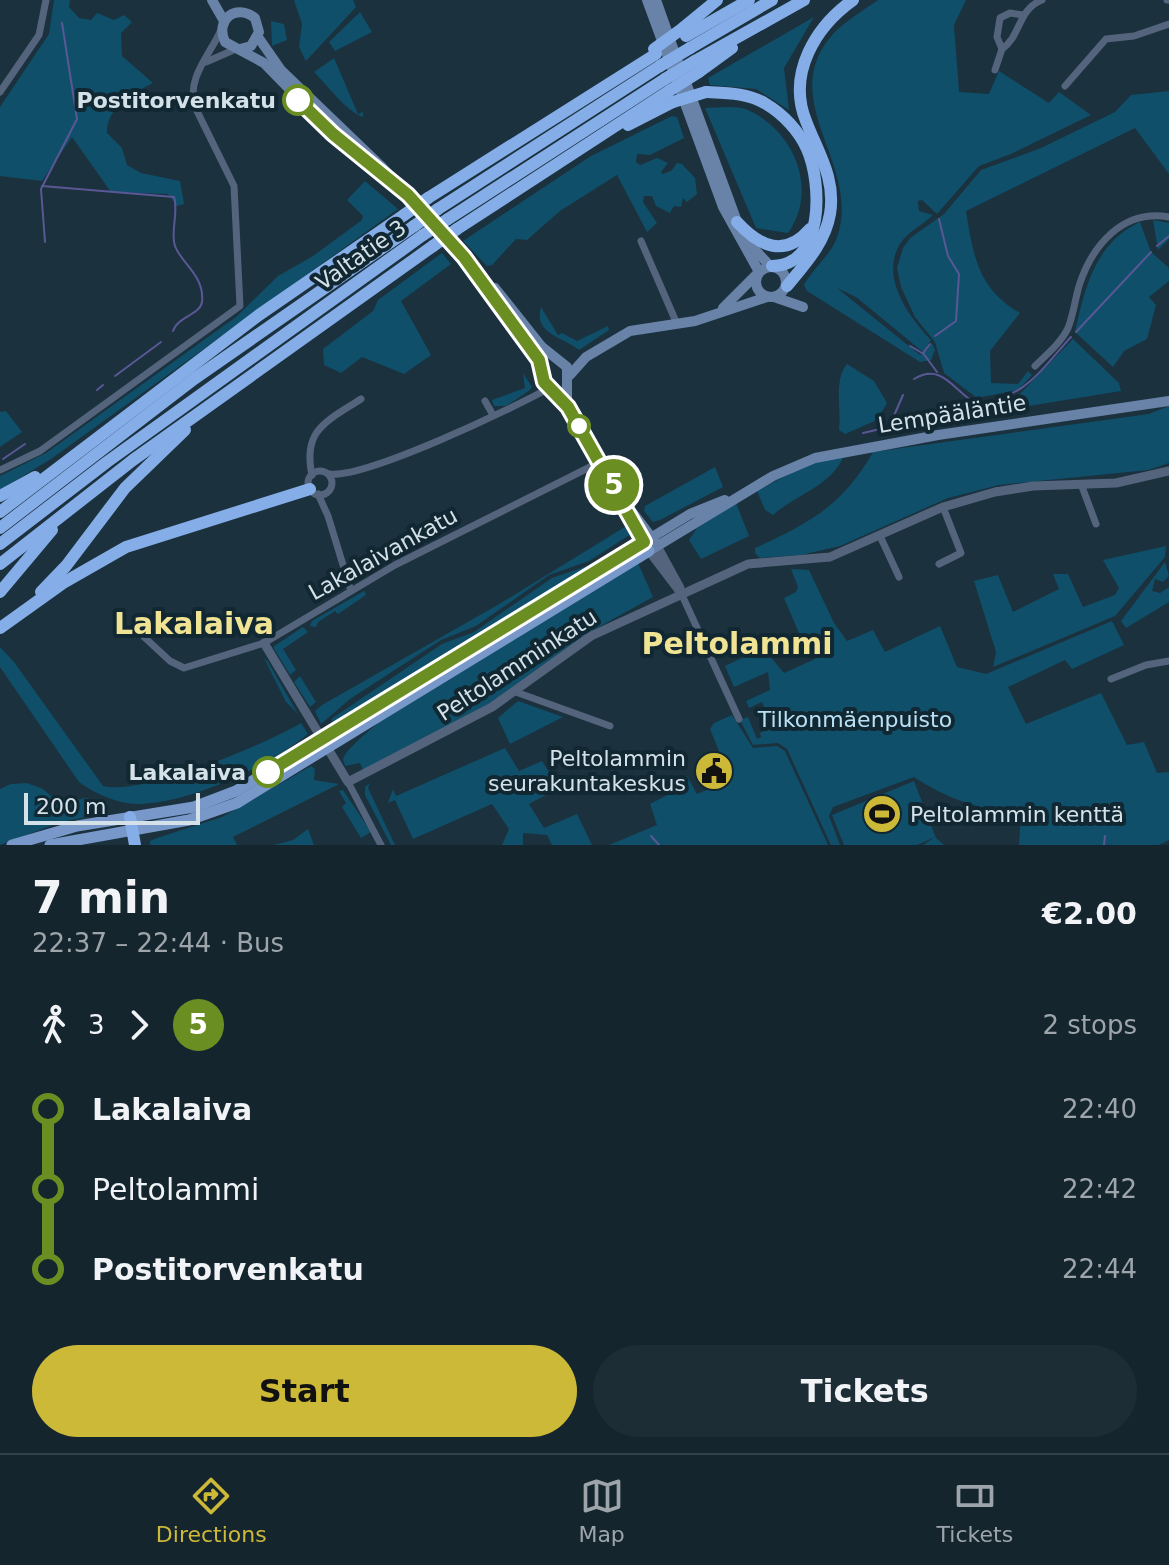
<!DOCTYPE html>
<html lang="en">
<head>
<meta charset="utf-8">
<style>
  body { margin:0; font-family:"DejaVu Sans",sans-serif; background:#1d2d36; color:#f1f3f6; height:100vh; display:flex; flex-direction:column; font-size:30px; white-space:nowrap }
  * { box-sizing:border-box; margin:0 }
  p { font-size:26px; color:#9da5aa }
  .icon { flex:none; width:44px; height:44px; fill:none; stroke:currentColor; stroke-width:2; stroke-linecap:round; stroke-linejoin:round }
  .map { position:relative; height:845px; overflow:hidden }
  .side { display:flex; flex-direction:column; background:#14252e; flex:1 }
  .side>* { flex:none }
  .badge { padding:0 16px; border-radius:26px; font-size:28px; line-height:52px }
  .scale { position:absolute; left:24px; bottom:20px; width:176px; box-sizing:border-box; padding-left:8px; border:4px solid #d4e1e8; border-top:0; font-size:22px; line-height:28px; white-space:nowrap; color:#d4e1e8; -webkit-text-stroke:6px #112732; paint-order:stroke }
  .map>.badge { position:absolute; translate:-50% -50%; box-shadow:0 0 0 4px #fff }
  .legs { display:flex; align-items:center; gap:12px; height:88px; padding:0 32px; font-size:26px }
  .legs p { margin-inline-start:auto }
  .overview { display:flex; align-items:center; justify-content:space-between; height:136px; padding:0 32px }
  h1 { font-size:44px; font-weight:600; line-height:60px }
  .action { display:flex; gap:16px; margin-top:auto; padding:16px 32px }
  .action a { flex:1; height:92px; border-radius:48px; background:#cdb938; color:#111; font-size:32px; font-weight:600; line-height:92px; text-align:center }
  .action a+a { background:#1d2d36; color:#f1f3f6 }
  ul { padding:0 32px; list-style:none }
  li { display:flex; align-items:center; gap:28px; height:80px; font-size:30px }
  li i { display:grid; place-items:center; width:12px; height:100%; margin:0 10px; background:currentColor }
  li i::after { content:''; width:20px; height:20px; margin:-10px; border:6px solid; border-radius:50%; background:#14252e }
  li p { margin-inline-start:auto }
  li:first-child i { background:linear-gradient(#0000 50%,currentColor 0) }
  li:last-child i { background:linear-gradient(currentColor 50%,#0000 0) }
  .menu { display:flex; justify-content:space-around; align-items:center; height:112px; border-top:2px solid #33424a; background:#14252e; font-size:22px; color:#9da5aa }
  .menu a { display:grid; justify-items:center; gap:4px }
  .menu .selected { color:#cdb938 }
  .map>svg:first-child { display:block }
</style>
</head>
<body>
<div class="map">
<svg width="1169" height="845" viewBox="0 0 1169 845">
  <rect width="100%" height="100%" fill="#1b313d"/>
  <g fill="#0f4f6a">
    <path d="M 54,0 L 70,0 L 69,7 L 79,18 L 91,20 L 97,13 L 114,20 L 124,15 L 132,22 L 121,33 L 122,56 L 153,83 C 133,93 106,108 107,133 L 122,148 L 127,165 L 141,173 L 180,181 L 184,204 L 177,206 L 168,194 L 111,192 L 72,137 L 42,181 L 0,176 L 0,107 L 49,34 Z"/>
    <polygon points="294,0 353,0 356,7 306,61 299,47 302,24"/>
    <path d="M 878,0 L 966,0 L 954,25 L 959,92 L 989,94 L 999,71 L 1049,103 L 1059,92 L 1091,115 L 1011,154 L 979,166 L 937,214 L 922,200 L 918,201 L 919,211 L 933,215 C 923,225 908,231 900,244 C 880,277 908,316 931,340 L 923,352 L 856,297 L 837,288 L 920,355 L 932,343 L 935,350 L 931,360 L 920,362 L 807,291 L 804,285 C 812,270 829,256 836,240 C 865,167 773,101 833,34 C 845,21 864,10 878,0 Z"/>
    <polygon points="360,12 372,32 335,51 329,42"/>
    <polygon points="814,17 784,68 789,110 756,89 710,85 708,78"/>
    <polygon points="271,21 284,24 287,40 272,46"/>
    <path d="M 334,58 L 358,114 L 363,112 L 363,117 C 345,110 328,86 314,72 Z"/>
    <path d="M 1169,91 L 1169,174 L 1135,128 L 966,211 C 973,255 978,289 1020,313 L 990,351 L 991,383 L 1018,384 L 1028,371 L 1032,375 L 1018,390 L 977,398 L 944,373 L 935,342 L 915,317 L 901,287 L 897,268 L 903,248 L 910,238 L 944,214 L 981,170 L 1041,148 L 1115,112 L 1131,95 Z"/>
    <path d="M 705,108 C 718,108 736,105 748,110 C 794,131 819,189 788,233 L 756,228 Z"/>
    <polygon points="672,116 677,117 684,138 650,155 637,154 636,162 640,165 657,158 668,163 661,172 663,174 671,171 677,163 682,164 695,178 697,194 687,202 683,198 681,207 674,206 670,213 656,206 652,196 644,196 643,202 657,223 647,232 617,175 560,211 527,240 516,239 492,265 487,266 463,241 591,156"/>
    <polygon points="365,181 398,209 51,459 0,490 0,476 46,453 236,317 278,276 313,256 362,220 363,216 347,200"/>
    <polygon points="1153,220 1169,223 1169,239 1158,250"/>
    <path d="M 1140,222 L 1151,252 L 1169,268 L 1169,281 L 1149,297 L 1156,305 L 1147,339 L 1124,351 L 1113,367 L 1075,332 C 1085,287 1095,243 1140,222 Z"/>
    <polygon points="442,253 451,264 401,301 431,355 404,374 362,357 341,373 324,365 323,349 373,311 378,300"/>
    <path d="M 541,307 L 558,335 L 562,333 L 577,341 L 608,326 L 609,330 L 579,350 C 563,337 533,334 541,307 Z"/>
    <polygon points="1073,339 1119,383 1121,391 1010,409 1015,399"/>
    <path d="M 847,364 L 874,381 L 887,403 L 877,420 L 845,434 L 839,430 C 842,411 833,381 847,364 Z"/>
    <polygon points="523,373 532,387 530,390 506,406 494,406 492,400 525,388"/>
    <path d="M 1169,406 L 1169,463 L 1148,470 L 999,485 L 948,498 L 840,546 L 801,555 L 760,558 L 755,553 L 755,548 C 810,523 843,505 873,452 L 1149,414 Z"/>
    <polygon points="6,411 22,432 0,447 0,412"/>
    <path d="M 844,456 C 830,487 798,493 773,515 L 765,510 L 757,491 L 806,465 Z"/>
    <polygon points="715,467 723,487 660,520 653,522 644,511 645,506"/>
    <polygon points="736,503 749,536 701,559 689,540 697,528"/>
    <polygon points="628,525 631,534 589,561 549,575 476,626 441,640 350,699 321,724 315,711 322,705 501,603"/>
    <polygon points="1166,546 1165,557 1115,616 993,667 996,652 974,581 998,575 1013,612 1059,589 1053,574 1068,574 1083,607 1115,595 1119,588 1103,560"/>
    <polygon points="1165,562 1169,576 1163,582 1155,579 1152,591 1160,593 1169,587 1169,602 1126,628 1121,621"/>
    <path d="M 638,563 L 653,597 L 586,634 L 489,704 L 363,770 L 360,763 L 345,766 L 343,759 C 347,748 371,729 382,720 Z"/>
    <path d="M 587,566 L 590,569 C 507,625 419,673 335,728 L 331,719 L 442,644 L 474,632 L 552,578 Z"/>
    <path d="M 791,569 L 809,570 L 834,623 L 847,641 L 873,630 L 885,652 L 940,626 L 957,667 L 986,674 L 1112,621 L 1124,645 L 1072,669 L 1065,660 L 1008,687 L 1026,724 L 1101,693 L 1127,745 L 1144,742 L 1157,773 L 1169,772 L 1169,840 L 1159,845 L 1019,845 L 1021,813 C 983,811 946,799 914,777 L 833,807 L 829,816 L 840,845 L 831,845 L 787,749 L 778,743 L 753,745 L 740,720 L 748,717 L 757,739 L 761,737 L 760,733 L 773,727 L 762,702 L 749,708 L 746,701 L 770,690 L 768,672 L 734,687 L 725,666 L 763,648 L 784,673 L 815,659 L 813,647 L 801,638 L 784,598 L 796,592 L 798,587 Z"/>
    <polygon points="364,591 366,595 338,614 335,611 318,622 316,627 310,626 312,621"/>
    <polygon points="303,627 308,632 283,649 296,670 290,675 273,647"/>
    <path d="M 0,647 L 14,662 L 103,786 C 142,796 264,745 301,723 L 308,734 C 268,767 188,804 136,804 C 115,803 94,793 79,782 L 0,667 Z"/>
    <polygon points="264,658 268,662 298,714 286,702"/>
    <polygon points="300,676 316,702 310,707 294,682"/>
    <polygon points="518,701 563,717 510,744 498,718"/>
    <polygon points="732,715 753,748 777,746 785,751 828,845 609,845 657,825 650,804 673,792 669,783 687,776 697,794 731,780 710,729 714,723"/>
    <polygon points="505,748 519,771 542,761 559,788 529,804 544,828 577,814 592,845 552,845 547,835 523,833 523,845 502,845 509,829 492,804 413,839 395,800 388,803 393,789 396,796"/>
    <polygon points="311,766 315,769 314,780 339,784 233,837 237,845 150,845 150,841 157,838 222,817"/>
    <polygon points="914,781 936,838 944,845 923,845 935,837 917,845 844,845 832,815"/>
    <polygon points="27,783 43,789 59,803 86,798 108,803 102,814 61,822 0,845 0,789 11,784"/>
    <polygon points="370,783 368,788 395,845 391,845 365,795 365,787"/>
    <polygon points="343,790 371,832 361,838 342,807 346,803 339,791"/>
    <polygon points="308,829 314,845 274,845 293,840"/>
  </g>
  <g fill="none" stroke-linecap="round" stroke-linejoin="round">
    <g stroke="#5a5795" stroke-width="2">
      <path d="M 42,186 L 174,197 C 179,212 170,232 175,246 C 181,263 205,276 202,302 C 200,315 177,317 173,331"/>
      <polyline points="45,242 41,189 77,119 62,23"/>
      <polyline points="1157,246 1169,236"/>
      <polyline points="1076,332 1151,252"/>
      <polyline points="935,336 956,321 959,274 948,256 939,219"/>
      <polyline points="930,344 923,353 937,372"/>
      <polyline points="910,346 922,353"/>
      <polyline points="115,376 161,342"/>
      <path d="M 914,379 C 942,362 953,390 975,403 C 1025,399 1039,372 1071,337"/>
      <polyline points="97,390 103,385"/>
      <polyline points="863,433 889,427 903,395"/>
      <polyline points="3,459 25,444"/>
      <polyline points="651,836 659,845"/>
      <polyline points="1104,845 1105,836"/>
    </g>
    <g stroke="#54647c" stroke-width="7">
      <polyline points="1167,0 1169,0"/>
      <path d="M 1023,15 L 1010,13 L 1000,18 L 997,37 L 1002,49 C 1021,36 1018,9 1042,0"/>
      <polyline points="206,62 236,49"/>
      <polyline points="995,70 1002,49"/>
      <polyline points="1065,86 1106,39 1134,36 1169,24"/>
      <polyline points="0,92 39,35 46,0"/>
      <polyline points="641,241 677,324"/>
      <path d="M 1035,366 C 1046,355 1061,343 1068,328 C 1073,316 1075,300 1079,286 C 1092,245 1123,209 1169,217"/>
      <polyline points="485,401 493,415"/>
      <path d="M 0,470 L 40,451 L 240,306 L 234,186 L 195,107 C 186,78 210,55 221,30"/>
      <circle cx="320" cy="483" r="12"/>
      <path d="M 329,474 C 365,479 514,408 551,387"/>
      <path d="M 312,475 C 302,430 327,421 361,399"/>
      <polyline points="1081,484 1096,524"/>
      <polyline points="318,494 328,516 351,591"/>
      <polyline points="880,536 899,577"/>
      <polyline points="939,564 961,553 943,507"/>
      <polyline points="681,593 739,719"/>
      <polyline points="143,636 170,661 184,668 264,643 395,565 600,462"/>
      <polyline points="1111,679 1146,665 1169,661"/>
      <polyline points="513,691 610,726"/>
      <polyline points="348,782 381,845"/>
    </g>
    <g stroke="#54647c" stroke-width="9">
      <polyline points="657,546 680,588"/>
      <polyline points="649,551 681,593"/>
      <polyline points="264,643 348,782 492,707 591,636 748,564 830,557 943,507 995,492 1033,486 1116,483 1169,471"/>
    </g>
    <g stroke="#6882a8" stroke-width="10">
      <polyline points="212,0 224,21"/>
      <polyline points="647,0 723,207 758,270"/>
      <polyline points="656,0 678,62"/>
      <polyline points="258,37 281,70 381,166 467,259"/>
      <path d="M 240,49 L 251,46 L 259,32 L 255,18 C 235,3 215,20 225,42 L 264,63 L 333,134 L 384,177"/>
      <polyline points="684,77 739,227"/>
      <polyline points="747,241 770,266"/>
      <polyline points="464,257 535,353 544,382 568,407 649,551 773,476 815,458 938,435 1169,401"/>
      <circle cx="771" cy="282" r="15"/>
      <polyline points="495,288 542,347 567,367 567,405"/>
      <polyline points="774,297 803,307"/>
      <polyline points="723,308 757,274"/>
      <polyline points="570,375 586,357 630,331 695,321 767,297"/>
      <polyline points="633,513 655,542"/>
      <polyline points="644,542 690,514 725,500"/>
    </g>
    <g stroke="#7798c9" stroke-width="11">
      <polyline points="12,845 77,826 194,807 236,791 644,542"/>
      <polyline points="50,845 189,820 237,803 649,551"/>
    </g>
    <g stroke="#85ade8" stroke-width="12">
      <polyline points="683,28 717,0"/>
      <polyline points="686,36 749,0"/>
      <polyline points="690,48 772,0"/>
      <polyline points="695,61 804,0"/>
      <polyline points="699,72 732,48"/>
      <path d="M 706,92 C 727,93 748,93 766,104 C 783,114 799,131 807,149 C 822,183 825,265 772,266"/>
      <polyline points="628,125 673,102"/>
      <polyline points="428,198 656,54"/>
      <polyline points="438,209 660,66"/>
      <polyline points="448,219 665,79"/>
      <path d="M 737,222 C 760,247 785,258 810,229"/>
      <polyline points="457,229 669,91"/>
      <path d="M 787,286 C 805,264 825,243 830,214 C 836,178 818,153 806,121 C 787,74 815,27 853,0"/>
      <polyline points="0,496 35,477"/>
      <polyline points="0,512 259,315 404,215"/>
      <polyline points="0,528 194,379 414,226"/>
      <polyline points="0,544 107,462 423,235"/>
      <polyline points="0,564 133,460 433,246"/>
      <polyline points="0,592 52,530"/>
      <polyline points="41,592 66,566 125,488 185,430"/>
      <polyline points="0,628 63,583 126,547 310,489"/>
      <polyline points="130,817 135,845"/>
    </g>
    <g stroke="#85ade8" stroke-width="12">
      <polyline points="654,49 683,28"/>
      <polyline points="660,66 690,48"/>
      <polyline points="665,79 695,61"/>
      <polyline points="669,91 699,72"/>
      <polyline points="673,102 706,92"/>
      <polyline points="404,215 428,198"/>
      <polyline points="414,226 438,209"/>
      <polyline points="423,235 448,219"/>
      <polyline points="433,246 457,229"/>
    </g>
  </g>
  <g fill="none" stroke-linecap="round" stroke-linejoin="round">
    <g stroke="#fff" stroke-width="18">
      <polyline id="line-1" points="268,772 644,542 568,407 544,382 539,360 464,257 408,195 333,134 298,100"/>
    </g>
    <use href="#line-1" stroke="#6b8e23" stroke-width="12"/>
  </g>
  <defs>
    <g id="civic-disc" transform="scale(2)"><circle r="9.5" fill="#cdb938" stroke="#112732"/><path d="M-.6-6.5H3V-4.5H.6V-3L4-1V1h2V6H-6V1h2V-1L-.6-3ZM-1.2 2.5V6h2.4V2.5Z" fill="#111"/></g>
    <g id="stadium-disc" transform="scale(2)"><circle r="9.5" fill="#cdb938" stroke="#112732"/><path d="M0-5a6.5 5 0 1 0 0 10a6.5 5 0 1 0 0-10ZM-3.5-1.8h7v3.6h-7Z" fill="#111"/></g>
  </defs>
  <g fill-rule="evenodd">
    <use href="#civic-disc" x="714" y="771"/>
    <use href="#stadium-disc" x="882" y="814"/>
  </g>
  <g fill="#fff" stroke="#6b8e23" stroke-width="4">
    <circle cx="298" cy="100" r="14"/>
    <circle cx="579" cy="426" r="10"/>
    <circle cx="268" cy="772" r="14"/>
  </g>
  <g text-anchor="middle" dominant-baseline="central" stroke-width="8" stroke-linejoin="round" paint-order="stroke">
    <g font-size="22" font-weight="bold" fill="#d4e1e8" stroke="#112732" text-anchor="end">
      <text x="276" y="100">Postitorvenkatu</text>
      <text x="246" y="772">Lakalaiva</text>
    </g>
    <g font-size="22" fill="#d4e1e8" stroke="#112732">
      <text transform="translate(361 255) rotate(-35)">Valtatie 3</text>
      <text transform="translate(952 414) rotate(-9)">Lempääläntie</text>
      <text transform="translate(383 554) rotate(-29)">Lakalaivankatu</text>
      <text transform="translate(517 665) rotate(-33)">Peltolamminkatu</text>
    </g>
    <g font-size="22" fill="#b9e0f5" stroke="#112732">
      <text x="855" y="719">Tilkonmäenpuisto</text>
    </g>
    <g font-size="22" fill="#d4e1e8" stroke="#112732" text-anchor="end">
      <text x="686" y="758">Peltolammin<tspan x="686" dy="25">seurakuntakeskus</tspan></text>
      <text x="910" y="814" text-anchor="start">Peltolammin kenttä</text>
    </g>
    <g font-size="30" font-weight="bold" fill="#f1e394" stroke="#112732">
      <text x="194" y="623">Lakalaiva</text>
      <text x="737" y="643">Peltolammi</text>
    </g>
  </g>
</svg>
<div class="scale">200 m</div>
<b class="badge" style="left:614px;top:485px;background:#6b8e23;color:#fff">5</b>
</div>
<section class="side">
<div class="overview"><div><h1>7 min</h1><p>22:37 – 22:44 · Bus</p></div><b>€2.00</b></div>
<div class="legs"><svg class="icon" aria-label="walk" viewBox="0 0 24 24"><circle cx="13" cy="4" r="2"/><path d="M13 8l-2 6 4 7M11 14l-3 7M7 12l3-4h3l4 4"/></svg>3<svg class="icon" aria-label="forward" viewBox="0 0 24 24"><path d="M9 5l7 7-7 7"/></svg><b class="badge" style="background:#6b8e23;color:#fff">5</b><p>2 stops</p></div>
<ul>
<li><i style="color:#6b8e23"></i><b>Lakalaiva</b><p>22:40</p></li>
<li><i style="color:#6b8e23"></i><span>Peltolammi</span><p>22:42</p></li>
<li><i style="color:#6b8e23"></i><b>Postitorvenkatu</b><p>22:44</p></li>
</ul>
<div class="action"><a>Start</a><a>Tickets</a></div>
</section>
<nav class="menu">
<a class="selected"><svg class="icon" aria-label="directions" viewBox="0 0 24 24"><path d="M12 3l9 9-9 9-9-9zM9 14v-3h6M13 9l2 2-2 2"/></svg>Directions</a>
<a><svg class="icon" aria-label="map" viewBox="0 0 24 24"><path d="M3 6l6-2 6 2 6-2v14l-6 2-6-2-6 2zM9 4v14M15 6v14"/></svg>Map</a>
<a><svg class="icon" aria-label="tickets" viewBox="0 0 24 24"><path d="M3 7h18v10H3zM15 7v10"/></svg>Tickets</a>
</nav>
</body>
</html>
